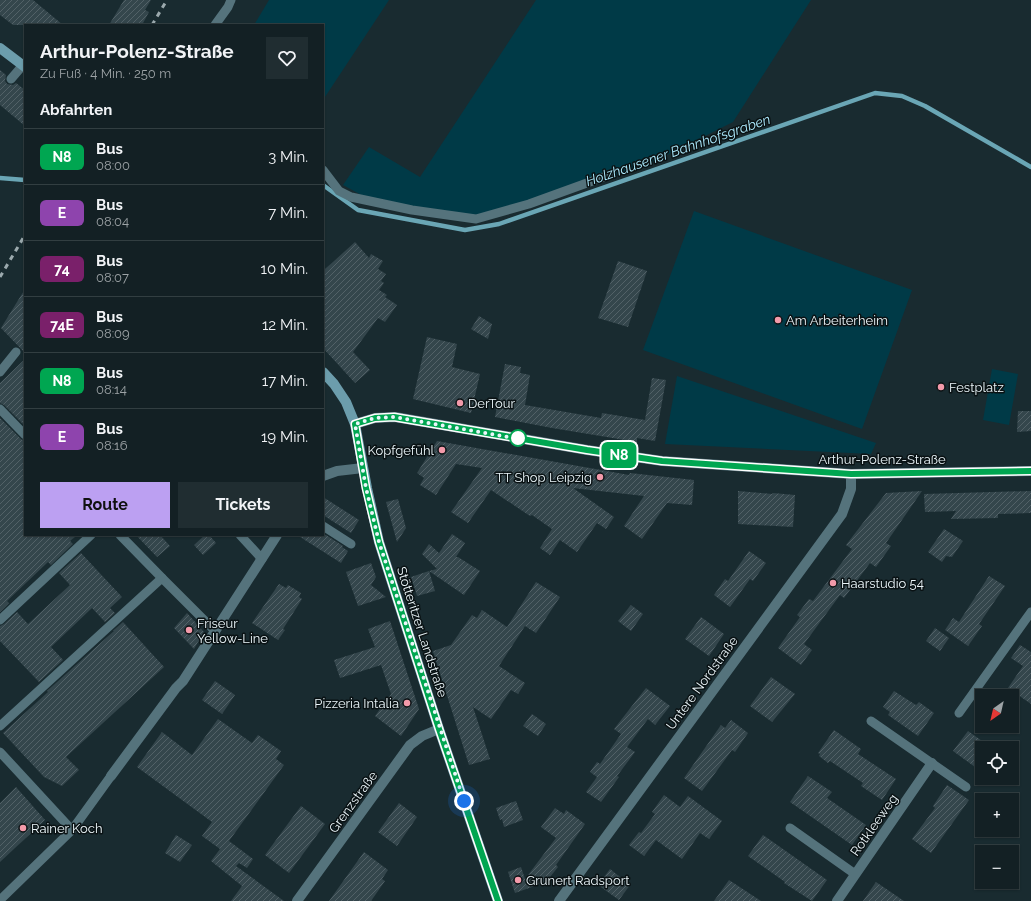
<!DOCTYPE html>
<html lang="de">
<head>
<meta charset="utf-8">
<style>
  body { margin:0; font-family:Raleway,sans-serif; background:#202d31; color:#f1f3f6; height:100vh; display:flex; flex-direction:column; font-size:15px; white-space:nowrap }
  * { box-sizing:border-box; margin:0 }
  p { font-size:13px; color:#9da3a6 }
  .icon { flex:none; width:22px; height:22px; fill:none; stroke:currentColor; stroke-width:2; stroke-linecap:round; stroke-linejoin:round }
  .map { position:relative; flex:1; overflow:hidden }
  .side { position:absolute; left:24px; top:24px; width:300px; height:512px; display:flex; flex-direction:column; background:#132024; border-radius:0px; box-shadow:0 1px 3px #0004,0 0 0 1px #323e41 }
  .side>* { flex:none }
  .badge { padding:0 8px; border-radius:6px; font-size:14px; line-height:26px }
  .needle { width:26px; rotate:214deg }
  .tools { position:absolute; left:975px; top:689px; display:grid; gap:8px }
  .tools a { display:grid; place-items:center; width:44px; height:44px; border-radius:0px; background:#132024; box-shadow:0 1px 3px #0004,0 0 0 1px #323e41; font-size:20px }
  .you { position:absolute; width:20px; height:20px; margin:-10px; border:3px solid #fff; border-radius:50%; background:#1a73e8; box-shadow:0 0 0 6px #1a73e833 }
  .map>.badge { position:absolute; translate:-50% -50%; box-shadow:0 0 0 2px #fff }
  h2 { padding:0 16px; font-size:15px; line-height:36px }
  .round { display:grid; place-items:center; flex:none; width:42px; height:42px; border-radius:0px; background:#202d31 }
  .head { display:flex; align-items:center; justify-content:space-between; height:68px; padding:0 16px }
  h1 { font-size:19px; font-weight:700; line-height:30px }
  .button { display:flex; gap:8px; margin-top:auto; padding:8px 16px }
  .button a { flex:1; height:46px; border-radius:0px; background:#bca0f2; color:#111; font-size:16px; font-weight:700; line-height:46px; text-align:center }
  .button a+a { background:#202d31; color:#f1f3f6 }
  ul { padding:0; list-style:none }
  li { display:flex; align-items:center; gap:12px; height:56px; padding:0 16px; border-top:1px solid #323e41 }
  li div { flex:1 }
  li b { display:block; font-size:15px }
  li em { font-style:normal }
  li .badge { min-width:44px; font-weight:700; text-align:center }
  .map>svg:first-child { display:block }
</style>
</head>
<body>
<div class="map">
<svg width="1031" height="901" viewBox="0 0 1031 901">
  <defs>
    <pattern id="building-hatch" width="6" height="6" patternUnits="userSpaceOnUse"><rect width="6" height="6" fill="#34464c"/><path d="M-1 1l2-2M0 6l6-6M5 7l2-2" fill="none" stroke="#526167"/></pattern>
  </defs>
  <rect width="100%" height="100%" fill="#192b30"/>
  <g fill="#003a47">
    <polygon points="269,0 389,0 323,100 323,25 254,25"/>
    <polygon points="536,0 811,0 733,122 647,165 479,222 365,197 343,185 369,147 420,177"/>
    <polygon points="694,211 912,290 862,429 643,350"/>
    <polygon points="992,369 1018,374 1009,425 983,420"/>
    <polygon points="677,376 876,443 871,454 665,444"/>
  </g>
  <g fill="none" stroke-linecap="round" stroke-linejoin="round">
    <g stroke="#6aa6b5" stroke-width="4.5">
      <polyline points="0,178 25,180"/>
      <polyline points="323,185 358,210 465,230 499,224 875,93 902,96 925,106 1031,167"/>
    </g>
  </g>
  <g fill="url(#building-hatch)">
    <polygon points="0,0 33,0 63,25 13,25 0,15"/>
    <polygon points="124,0 151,0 145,10 149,12 142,25 109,25"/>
    <polygon points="0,70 6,75 5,81 7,84 13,85 16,83 25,90 25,126 0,105"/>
    <polygon points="355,242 369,258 371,254 383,261 378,269 386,274 381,281 384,283 379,290 387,295 385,297 397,305 385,322 378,318 353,352 370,370 355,383 323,348 323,271"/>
    <polygon points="618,261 647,271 628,327 598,318"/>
    <polygon points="25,289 25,353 1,328"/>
    <polygon points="479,316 492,324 488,339 471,329"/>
    <polygon points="427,337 457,344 452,367 480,374 471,413 413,399"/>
    <polygon points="25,359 25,426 4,405 0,403 0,383"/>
    <polygon points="505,364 521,367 520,373 530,375 525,405 601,418 602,413 645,420 652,378 666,380 655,441 637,438 637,442 552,428 495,417"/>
    <polygon points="1018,411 1031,411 1031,431 1017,432"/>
    <polygon points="0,418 21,439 25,441 25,535 77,535 70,541 73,544 51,565 48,562 7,601 9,603 0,612"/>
    <polygon points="437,441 629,475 630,473 694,480 692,505 667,503 642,539 624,526 644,496 573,488 614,517 606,529 597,523 577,552 560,540 550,555 540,548 552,529 532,515 530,516 491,490 468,523 451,512 482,468 456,464 436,495 420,485 424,478 417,473"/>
    <polygon points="738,491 772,494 773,493 795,495 793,527 738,524"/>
    <polygon points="922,491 886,543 891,546 876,567 870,563 844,598 840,595 804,644 812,650 801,665 778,648 800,617 797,615 809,599 813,601 852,549 846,545 886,493"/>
    <polygon points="1031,491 1031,513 998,514 998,518 951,519 956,511 925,512 924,494"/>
    <polygon points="323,497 359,520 351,533 323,515"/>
    <polygon points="398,499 406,528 397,542 386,502"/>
    <polygon points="944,529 963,541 952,557 946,556 942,562 928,552"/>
    <polygon points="452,534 465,543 456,557 458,557 480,571 464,595 429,571 437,569 422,554 429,544 439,553"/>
    <polygon points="136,535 160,535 170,546 157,557"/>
    <polygon points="205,535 209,535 216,543 203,555 194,545"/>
    <polygon points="297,535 326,535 343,546 342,547 348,551 341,563"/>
    <polygon points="749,551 766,563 753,581 750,579 730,607 714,595 725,579 728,581"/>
    <polygon points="81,553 122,597 110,608 115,613 105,622 92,608 51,647 63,660 39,682 0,641 0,626 4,624 17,612 28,624 70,585 59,573"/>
    <polygon points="371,563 376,577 371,585 386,597 358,606 346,572"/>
    <polygon points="429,571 435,591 417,596 411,577"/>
    <polygon points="989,576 1005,586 979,624 982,626 968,646 945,630 953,618 959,622"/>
    <polygon points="536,582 560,597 536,633 525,626 499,666 525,683 518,694 511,690 491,719 473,707 490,759 469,765 433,651 451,645 472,615 477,618 482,610 507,627"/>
    <polygon points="279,584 286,588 288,585 301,593 299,597 302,599 283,629 285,630 278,640 252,623"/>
    <polygon points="631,605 643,614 631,631 618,621"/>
    <polygon points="187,613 204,632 194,649 174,628"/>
    <polygon points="701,617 724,634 709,656 685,639"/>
    <polygon points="390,621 419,709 401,736 375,716 391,694 381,665 340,678 334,660 375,647 368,629"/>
    <polygon points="123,622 164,667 66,757 79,770 62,786 44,777 3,733 48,692 47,691 114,631 113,631"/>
    <polygon points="935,628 949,638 940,651 926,641"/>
    <polygon points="1020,645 1031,652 1031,704 1008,688 1023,666 1011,658"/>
    <polygon points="771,677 795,694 772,722 750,706"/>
    <polygon points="215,681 235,695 222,714 202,700"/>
    <polygon points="646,688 670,706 655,725 648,719 627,747 635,752 617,776 619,777 601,802 586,792 597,777 590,772 597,762 600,764 621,734 614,729"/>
    <polygon points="894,691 916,705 919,702 934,713 918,736 888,715 890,712 883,707"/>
    <polygon points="532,714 546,724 538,736 523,726"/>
    <polygon points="218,719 252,743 258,735 281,751 276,759 284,765 229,841 253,859 247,868 239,863 236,866 284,901 231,901 242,886 211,861 220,849 202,836 212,822 137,767 162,732 192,755"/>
    <polygon points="731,720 748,733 735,752 732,750 702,791 684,778 721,725 725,728"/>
    <polygon points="834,730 861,749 858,754 896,779 882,800 861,786 863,783 830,761 828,763 819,756 820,754 818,753"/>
    <polygon points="968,731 982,741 982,758 975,767 953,751"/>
    <polygon points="808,776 832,792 827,798 866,825 852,845 790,802"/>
    <polygon points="947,785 969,800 931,853 912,839 935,808 933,806"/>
    <polygon points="16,787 45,820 0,862 0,803"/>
    <polygon points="664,795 680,807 688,796 722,821 709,839 700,833 682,859 656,840 644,856 629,845 639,832 641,833 655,814 652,812"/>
    <polygon points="516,801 523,820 504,827 502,819 500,820 496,808"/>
    <polygon points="399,803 417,817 397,846 378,832"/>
    <polygon points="301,806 325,824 289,873 265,855"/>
    <polygon points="555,808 564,814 566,810 585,824 556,865 558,867 546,882 515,893 508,872 521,867 525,879 556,838 541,827"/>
    <polygon points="176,835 192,845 180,862 165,853"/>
    <polygon points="763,835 827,880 812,901 784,883 785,882 748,856"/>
    <polygon points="364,852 388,870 382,879 385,881 371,901 329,901"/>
    <polygon points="610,869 630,885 619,900 598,885"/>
    <polygon points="729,880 761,901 714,901"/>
    <polygon points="876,882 904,901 863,901"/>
  </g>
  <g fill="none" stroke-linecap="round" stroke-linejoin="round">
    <g stroke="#55737c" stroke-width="9">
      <polyline points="215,25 228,7 231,0"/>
      <polyline points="11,79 23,65"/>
      <polyline points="323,170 339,191 351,197 412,210 476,219 529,204 609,175"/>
      <polyline points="0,372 16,352"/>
      <polyline points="0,409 25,435"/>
      <polyline points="323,526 351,544"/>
      <polyline points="120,535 162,578"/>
      <polyline points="240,535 262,559"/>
      <polyline points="0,620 91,535"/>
      <polyline points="959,713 1031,612"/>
      <polyline points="871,721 966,787"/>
      <polyline points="0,726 162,578 215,631"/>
      <polyline points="0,752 72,830 0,900"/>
      <polyline points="790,828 855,874"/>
      <polyline points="72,830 111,776"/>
    </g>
    <g stroke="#55737c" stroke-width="10">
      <polyline points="323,476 337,471 363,468"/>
      <polyline points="111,776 176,688 183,681 277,535"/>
      <polyline points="297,901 410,745 422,736 439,729"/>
      <polyline points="559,901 842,514 851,489 851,474"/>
      <polyline points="837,901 932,763"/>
    </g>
    <polyline stroke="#55737c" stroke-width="10" points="355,424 375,418 395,417 587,450 662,461 851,474 1031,471"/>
    <g stroke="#6c9dac" stroke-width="10">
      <polyline points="0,48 25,67"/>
      <polyline points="323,372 334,384 346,402 355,424 367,488 379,542 439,729 498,901"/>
    </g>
    <g stroke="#9ba9ad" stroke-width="3" stroke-dasharray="5 5" stroke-linecap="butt">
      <polyline points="152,25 167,0"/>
      <polyline points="0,277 25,235"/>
    </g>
  </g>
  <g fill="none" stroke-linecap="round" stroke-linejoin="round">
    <g stroke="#fff" stroke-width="9">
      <polyline id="line" points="498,901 439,729 379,542 366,488 355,424 375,418 394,417 587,450 662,461 851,474 1031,471"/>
    </g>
    <use href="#line" stroke="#00a651" stroke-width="6"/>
    <polyline stroke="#ebf6fa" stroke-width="4" stroke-dasharray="0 7.2" points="464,801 379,542 366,488 355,424 375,418 394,417 525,440 518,438"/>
  </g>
  <g fill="#f39aaa" stroke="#0a1214" stroke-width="1.5">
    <circle cx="778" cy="320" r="4"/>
    <circle cx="941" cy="387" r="4"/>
    <circle cx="460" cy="403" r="4"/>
    <circle cx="442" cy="450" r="4"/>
    <circle cx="600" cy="477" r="4"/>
    <circle cx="833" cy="583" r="4"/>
    <circle cx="189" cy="630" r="4"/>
    <circle cx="407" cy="703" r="4"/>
    <circle cx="23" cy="828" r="4"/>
    <circle cx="518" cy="880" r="4"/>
  </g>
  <circle fill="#fff" stroke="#00a651" stroke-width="2" cx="518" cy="438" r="8"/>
  <g text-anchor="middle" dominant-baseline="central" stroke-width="3" stroke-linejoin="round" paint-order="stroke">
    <g font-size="13" fill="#ebf6fa" stroke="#0a1214" text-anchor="start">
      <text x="786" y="320">Am Arbeiterheim</text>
      <text x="949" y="387">Festplatz</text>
      <text x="468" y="403">DerTour</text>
      <text x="434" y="450" text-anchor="end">Kopfgefühl</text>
      <text x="592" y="477" text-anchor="end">TT Shop Leipzig</text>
      <text x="841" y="583">Haarstudio 54</text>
      <text x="197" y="623">Friseur<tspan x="197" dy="15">Yellow-Line</tspan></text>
      <text x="399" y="703" text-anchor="end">Pizzeria Intalia</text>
      <text x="31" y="828">Rainer Koch</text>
      <text x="526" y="880">Grunert Radsport</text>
    </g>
    <g font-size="13" fill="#ebf6fa" stroke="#0a1214">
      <text x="882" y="459">Arthur-Polenz-Straße</text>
      <text transform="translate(422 632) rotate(72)">Stötteritzer Landstraße</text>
      <text transform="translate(702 683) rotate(-54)">Untere Nordstraße</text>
      <text transform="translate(353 802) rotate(-54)">Grenzstraße</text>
      <text transform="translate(874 825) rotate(-55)">Rotkleeweg</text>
    </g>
    <g font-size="14" font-style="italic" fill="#adebfe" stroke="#0a1214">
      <text transform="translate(678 150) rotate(-19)">Holzhausener Bahnhofsgraben</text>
    </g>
  </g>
</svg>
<div class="tools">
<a><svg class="needle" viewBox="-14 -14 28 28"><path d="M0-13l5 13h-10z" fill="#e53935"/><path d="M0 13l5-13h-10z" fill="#9da3a6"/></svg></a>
<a><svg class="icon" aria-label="locate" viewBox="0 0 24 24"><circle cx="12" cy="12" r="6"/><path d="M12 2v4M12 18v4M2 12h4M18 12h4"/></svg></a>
<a>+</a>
<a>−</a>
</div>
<div class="you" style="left:464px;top:801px"></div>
<b class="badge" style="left:619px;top:455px;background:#00a651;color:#fff">N8</b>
<section class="side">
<div class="head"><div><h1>Arthur-Polenz-Straße</h1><p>Zu Fuß · 4 Min. · 250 m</p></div><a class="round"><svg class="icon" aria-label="heart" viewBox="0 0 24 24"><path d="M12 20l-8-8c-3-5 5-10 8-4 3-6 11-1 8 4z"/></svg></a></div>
<h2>Abfahrten</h2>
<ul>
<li><span class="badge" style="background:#00a651;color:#fff">N8</span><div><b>Bus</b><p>08:00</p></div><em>3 Min.</em></li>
<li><span class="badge" style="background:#8e44ad;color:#fff">E</span><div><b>Bus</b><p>08:04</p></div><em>7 Min.</em></li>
<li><span class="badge" style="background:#7a206a;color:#fff">74</span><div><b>Bus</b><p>08:07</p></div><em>10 Min.</em></li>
<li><span class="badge" style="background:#7a206a;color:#fff">74E</span><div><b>Bus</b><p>08:09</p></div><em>12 Min.</em></li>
<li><span class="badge" style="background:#00a651;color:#fff">N8</span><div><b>Bus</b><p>08:14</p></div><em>17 Min.</em></li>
<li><span class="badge" style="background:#8e44ad;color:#fff">E</span><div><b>Bus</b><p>08:16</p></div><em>19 Min.</em></li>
</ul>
<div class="button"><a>Route</a><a>Tickets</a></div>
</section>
</div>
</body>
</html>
